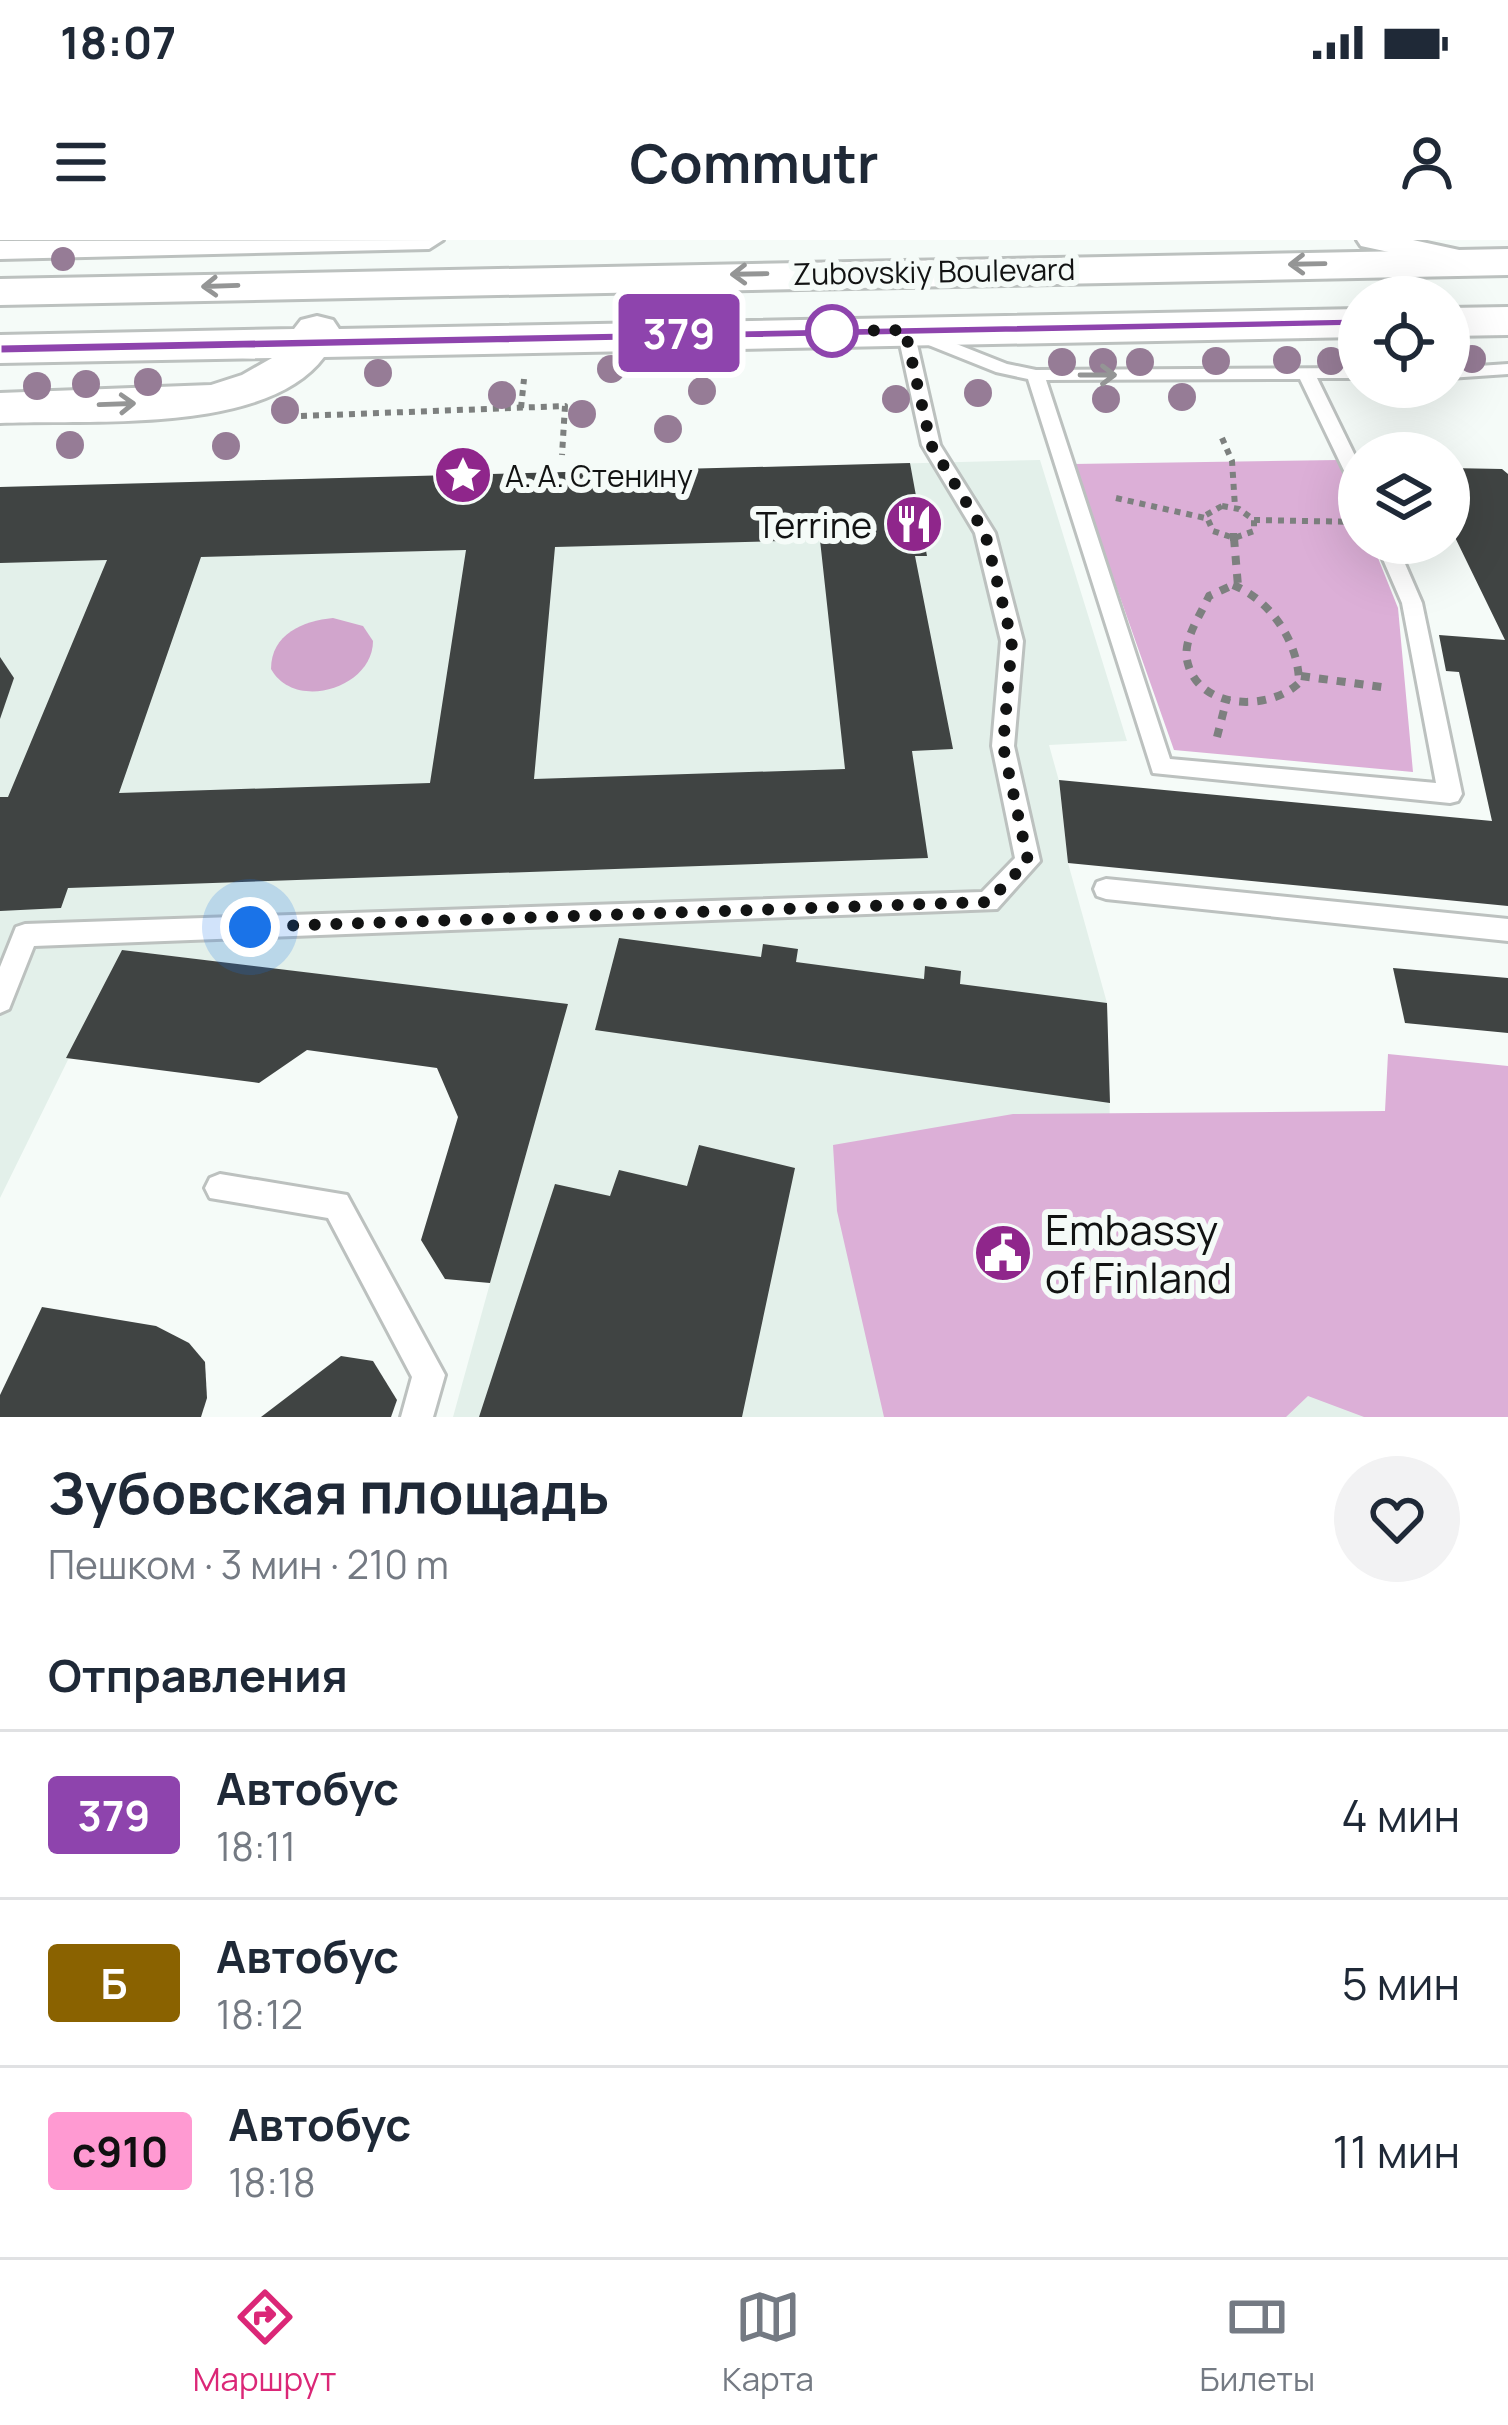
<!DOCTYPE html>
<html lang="ru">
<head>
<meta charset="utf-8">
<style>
  body { margin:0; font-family:Manrope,sans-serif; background:#f2f2f3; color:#1f2937; height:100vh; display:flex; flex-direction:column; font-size:45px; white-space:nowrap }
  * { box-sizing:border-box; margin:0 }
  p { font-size:39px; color:#747a83 }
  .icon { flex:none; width:66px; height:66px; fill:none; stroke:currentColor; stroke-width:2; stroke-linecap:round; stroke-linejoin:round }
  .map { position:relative; height:1177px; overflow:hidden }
  .panel { display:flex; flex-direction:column; background:#fff; flex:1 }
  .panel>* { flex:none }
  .badge { padding:0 24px; border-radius:9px; font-size:42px; line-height:78px }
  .tools { position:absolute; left:1338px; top:36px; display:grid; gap:24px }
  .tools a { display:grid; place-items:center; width:132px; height:132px; border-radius:50%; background:#fff; box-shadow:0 12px 48px #0002; font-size:60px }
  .you { position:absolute; width:60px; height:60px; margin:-30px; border:9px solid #fff; border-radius:50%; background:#1a73e8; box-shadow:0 0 0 18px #1a73e833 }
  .map>.badge { position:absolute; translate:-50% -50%; box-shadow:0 0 0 6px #fff }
  h2 { padding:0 48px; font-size:45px; line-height:108px }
  .round { display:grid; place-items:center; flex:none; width:126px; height:126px; border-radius:63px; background:#f2f2f3 }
  .headline { display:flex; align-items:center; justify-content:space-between; height:204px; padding:0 48px }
  h1 { font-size:57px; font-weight:700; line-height:90px }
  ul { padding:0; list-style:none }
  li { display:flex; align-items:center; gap:36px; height:168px; padding:0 48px; border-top:3px solid #e0e1e3 }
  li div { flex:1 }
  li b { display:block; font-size:45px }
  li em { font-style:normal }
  li .badge { min-width:132px; font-weight:700; text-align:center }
  .status { display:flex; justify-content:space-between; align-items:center; height:84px; padding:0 60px; background:#fff; direction:ltr }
  .status svg { height:33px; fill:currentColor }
  header { display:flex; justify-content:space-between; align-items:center; height:156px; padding:0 48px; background:#fff; font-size:54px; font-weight:700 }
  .dock { display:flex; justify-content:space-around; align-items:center; height:168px; border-top:3px solid #e0e1e3; background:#fff; font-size:33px; color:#747a83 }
  .dock a { display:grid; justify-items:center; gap:6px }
  .dock .on { color:#db2777 }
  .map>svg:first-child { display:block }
</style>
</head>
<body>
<div class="status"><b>18:07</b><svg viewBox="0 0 49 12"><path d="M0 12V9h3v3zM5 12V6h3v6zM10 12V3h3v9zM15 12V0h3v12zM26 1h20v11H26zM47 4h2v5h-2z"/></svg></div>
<header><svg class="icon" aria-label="menu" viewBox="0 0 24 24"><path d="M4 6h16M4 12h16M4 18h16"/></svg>Commutr<svg class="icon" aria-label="person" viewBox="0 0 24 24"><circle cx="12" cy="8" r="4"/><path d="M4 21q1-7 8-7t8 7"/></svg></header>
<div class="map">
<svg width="1508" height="1177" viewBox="0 0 1508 1177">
  <rect width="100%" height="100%" fill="#f5fbf8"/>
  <polygon fill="#e3f0ea" points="1040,220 1127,501 1049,505 1059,541 1068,623 1107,763 1111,928 1508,1177 453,1177 567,765 122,710 0,958 0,247"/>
  <g fill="#dcafd7">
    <polygon points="1338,220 1359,272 1359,303 1372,303 1398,368 1413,532 1174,510 1073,224"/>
    <polygon points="1388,814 1508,826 1508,1177 1364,1177 1308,1156 1286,1177 884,1177 837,971 833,905 1013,874 1385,871"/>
  </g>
  <path fill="#d1a5cc" d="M 333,378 L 363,386 L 373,401 C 373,448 295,472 271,429 C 271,394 303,381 333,378 Z"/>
  <g fill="#404443" fill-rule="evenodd">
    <path d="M 910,223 L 927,316 L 915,316 L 953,509 L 912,511 L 928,618 L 68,648 L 61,668 L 0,671 L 0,557 L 8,557 L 107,320 L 0,323 L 0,247 ZM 820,300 L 845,529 L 534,539 L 555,307 ZM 466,310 L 430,543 L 119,553 L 201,317 Z"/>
    <polygon points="1449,228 1502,229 1508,234 1508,666 1068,623 1059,540 1492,581 1459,432 1446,431 1439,395 1505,400 1449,285"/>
    <polygon points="0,417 14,438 0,479"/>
    <polygon points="619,698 761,717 763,704 798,709 796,722 924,739 925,726 961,731 960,744 1107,763 1110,863 595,790"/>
    <polygon points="122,710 568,764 490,1043 445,1039 421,1000 458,877 437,828 307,810 259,843 66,818"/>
    <polygon points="1393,728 1508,738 1508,793 1405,783"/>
    <polygon points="699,905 795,928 742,1177 479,1177 555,944 610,956 619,930 687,946"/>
    <polygon points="42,1067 156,1086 189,1103 205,1122 207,1158 201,1177 0,1177 0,1155"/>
    <polygon points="341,1116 373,1121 397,1160 391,1177 261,1177"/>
  </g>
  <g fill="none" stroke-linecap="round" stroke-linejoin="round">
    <g stroke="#bcc1bf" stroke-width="6">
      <g id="service">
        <polygon points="899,86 911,86 1007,124 1036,130 1359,128 1359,138 1317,138 1359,224 1359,249 1350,243 1300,139 1046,140 1170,519 1436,543 1402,363 1376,303 1396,303 1422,363 1462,554 1458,561 1450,563 1153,533 1028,139 996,132 916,100 940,205 995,293 1023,401 1014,506 1040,621 997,669 34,706 9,769 0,773 0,727 16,687 25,684 982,652 1015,618 992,506 1001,401 975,293 922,205 897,90"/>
        <polygon points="1508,124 1508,134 1449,138 1449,128"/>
        <polygon points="1106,639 1508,679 1508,701 1106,659 1097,656 1094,649 1097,642"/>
        <polygon points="220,934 347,955 445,1135 433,1177 401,1177 412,1137 328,978 210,958 205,948 210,938"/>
      </g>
    </g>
    <g stroke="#bcc1bf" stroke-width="6">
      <g id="minor">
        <polygon points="443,0 429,9 0,19 0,1"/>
        <polygon points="1357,0 1413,0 1487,16 1492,22 1477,31 1361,6"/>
      </g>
    </g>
    <g stroke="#bcc1bf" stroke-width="6">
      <g id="primary">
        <polygon points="1508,9 1508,35 0,65 0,39"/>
        <polygon points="1508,67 1508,95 1449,96 1449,68"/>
        <path d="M 1359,69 L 1359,97 L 324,117 C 266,195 91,179 0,183 L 0,153 L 211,145 L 242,135 L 272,118 L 0,123 L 0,95 L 294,89 L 301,80 L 317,76 L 333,80 L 339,89 Z"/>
      </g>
    </g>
    <g stroke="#7d807f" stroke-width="6" stroke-dasharray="6 6" stroke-linecap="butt">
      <polyline points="521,168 524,139"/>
      <polyline points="301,176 565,166 562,215"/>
      <polyline points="1222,198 1232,221 1235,267"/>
      <polyline points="1116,258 1205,278"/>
      <polygon points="1222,266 1239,269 1254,280 1254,291 1234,298 1213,291 1206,275"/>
      <polyline points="1254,280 1359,282"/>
    </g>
    <g stroke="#7d807f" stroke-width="8" stroke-dasharray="9 9" stroke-linecap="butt">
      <polyline points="1230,297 1237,297"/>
      <polyline points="1234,298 1238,346"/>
      <path d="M 1233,345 C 1271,360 1299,403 1299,443 C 1268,472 1197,470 1187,420 C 1183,399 1201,374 1209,356 Z"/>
      <polyline points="1301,436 1389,448"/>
      <polyline points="1217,497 1227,458"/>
    </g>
    <use href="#service" fill="#fff" fill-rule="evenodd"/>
    <use href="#minor" fill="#fff" fill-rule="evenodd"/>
    <use href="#primary" fill="#fff" fill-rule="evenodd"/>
  </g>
  <g fill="#967c96">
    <circle cx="63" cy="19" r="12"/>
    <circle cx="1472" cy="119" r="14"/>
    <circle cx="1287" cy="120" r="14"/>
    <circle cx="1216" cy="121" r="14"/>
    <circle cx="1331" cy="121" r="14"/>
    <circle cx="1062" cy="122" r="14"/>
    <circle cx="1103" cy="122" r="14"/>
    <circle cx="1140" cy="122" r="14"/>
    <circle cx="611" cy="129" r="14"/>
    <circle cx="378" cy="133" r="14"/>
    <circle cx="148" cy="142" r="14"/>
    <circle cx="86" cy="144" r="14"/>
    <circle cx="37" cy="146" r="14"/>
    <circle cx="702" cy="151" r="14"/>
    <circle cx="978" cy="153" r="14"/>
    <circle cx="502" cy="155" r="14"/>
    <circle cx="1182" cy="157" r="14"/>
    <circle cx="896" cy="159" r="14"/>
    <circle cx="1106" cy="159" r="14"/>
    <circle cx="285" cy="170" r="14"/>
    <circle cx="582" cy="174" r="14"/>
    <circle cx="668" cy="189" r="14"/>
    <circle cx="70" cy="205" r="14"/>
    <circle cx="226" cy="206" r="14"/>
  </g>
  <defs><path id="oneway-shaft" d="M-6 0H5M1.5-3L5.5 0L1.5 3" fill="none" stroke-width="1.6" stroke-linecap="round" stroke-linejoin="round" transform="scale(3)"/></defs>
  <g stroke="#949595">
    <use href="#oneway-shaft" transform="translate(1307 24) rotate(179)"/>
    <use href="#oneway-shaft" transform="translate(749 34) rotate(179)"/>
    <use href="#oneway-shaft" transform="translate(220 46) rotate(178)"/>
    <use href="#oneway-shaft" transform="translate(1098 135)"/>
    <use href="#oneway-shaft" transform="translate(117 164) rotate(-2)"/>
  </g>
  <polygon fill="#8e44ad" stroke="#fff" stroke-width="3" points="1359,78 1365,79 1365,86 0,114 0,104"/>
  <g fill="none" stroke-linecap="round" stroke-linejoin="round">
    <polyline stroke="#121313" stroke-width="12" stroke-dasharray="0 21.6" points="250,687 988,662 1028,621 1003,506 1012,401 985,293 931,205 905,90 832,91"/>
  </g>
  <defs>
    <g id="sight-disc" transform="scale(3)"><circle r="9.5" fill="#8f268b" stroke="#f5fbf8"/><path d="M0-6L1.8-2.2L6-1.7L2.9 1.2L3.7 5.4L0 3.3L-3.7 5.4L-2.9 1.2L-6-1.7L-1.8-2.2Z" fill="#fff"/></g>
    <g id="restaurant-disc" transform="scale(3)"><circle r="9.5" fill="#8f268b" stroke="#f5fbf8"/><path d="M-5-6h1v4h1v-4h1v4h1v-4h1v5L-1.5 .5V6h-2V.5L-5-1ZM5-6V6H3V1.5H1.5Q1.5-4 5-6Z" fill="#fff"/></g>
    <g id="civic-disc" transform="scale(3)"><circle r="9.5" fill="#8f268b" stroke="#f5fbf8"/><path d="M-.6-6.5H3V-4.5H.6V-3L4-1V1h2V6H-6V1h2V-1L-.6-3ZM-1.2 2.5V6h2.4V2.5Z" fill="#fff"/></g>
  </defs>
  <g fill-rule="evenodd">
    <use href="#sight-disc" x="463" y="235"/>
    <use href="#restaurant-disc" x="914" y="284"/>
    <use href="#civic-disc" x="1003" y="1013"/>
  </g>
  <circle fill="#fff" stroke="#8e44ad" stroke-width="6" cx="832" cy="91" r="24"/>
  <g text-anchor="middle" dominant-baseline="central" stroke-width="12" stroke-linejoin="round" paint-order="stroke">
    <g font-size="30" fill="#121313" stroke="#f5fbf8">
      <text transform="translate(934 31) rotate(-1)">Zubovskiy Boulevard</text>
    </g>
    <g font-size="30" fill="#121313" stroke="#f5fbf8" text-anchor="start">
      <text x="505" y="235">А. А. Стенину</text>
    </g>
    <g font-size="36" fill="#121313" stroke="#f5fbf8" text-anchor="end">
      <text x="872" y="284">Terrine</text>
    </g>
    <g font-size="42" fill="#121313" stroke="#f5fbf8" text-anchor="start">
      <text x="1045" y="989">Embassy<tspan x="1045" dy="48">of Finland</tspan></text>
    </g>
  </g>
</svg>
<div class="tools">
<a><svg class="icon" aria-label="locate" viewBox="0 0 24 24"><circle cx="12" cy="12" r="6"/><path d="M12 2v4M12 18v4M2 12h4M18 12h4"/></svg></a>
<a><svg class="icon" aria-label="layers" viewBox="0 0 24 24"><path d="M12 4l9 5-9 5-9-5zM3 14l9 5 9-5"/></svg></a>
</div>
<div class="you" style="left:250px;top:687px"></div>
<b class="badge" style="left:679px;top:93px;background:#8e44ad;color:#fff">379</b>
</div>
<section class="panel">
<div class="headline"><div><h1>Зубовская площадь</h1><p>Пешком · 3 мин · 210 m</p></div><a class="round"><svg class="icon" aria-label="heart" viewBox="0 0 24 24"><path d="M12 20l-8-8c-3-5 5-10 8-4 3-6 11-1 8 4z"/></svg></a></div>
<h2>Отправления</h2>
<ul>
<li><span class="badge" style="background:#8e44ad;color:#fff">379</span><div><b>Автобус</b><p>18:11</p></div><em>4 мин</em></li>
<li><span class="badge" style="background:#8a6200;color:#fff">Б</span><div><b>Автобус</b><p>18:12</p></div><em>5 мин</em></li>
<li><span class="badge" style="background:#ff9ad2;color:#111">с910</span><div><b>Автобус</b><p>18:18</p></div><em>11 мин</em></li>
</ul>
</section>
<nav class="dock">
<a class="on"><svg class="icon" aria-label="directions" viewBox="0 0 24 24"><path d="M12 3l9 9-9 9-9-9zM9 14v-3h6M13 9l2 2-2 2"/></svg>Маршрут</a>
<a><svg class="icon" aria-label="map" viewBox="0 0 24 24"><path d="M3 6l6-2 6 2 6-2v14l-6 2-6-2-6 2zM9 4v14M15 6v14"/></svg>Карта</a>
<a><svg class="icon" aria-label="tickets" viewBox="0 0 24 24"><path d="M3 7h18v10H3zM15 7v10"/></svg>Билеты</a>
</nav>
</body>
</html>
